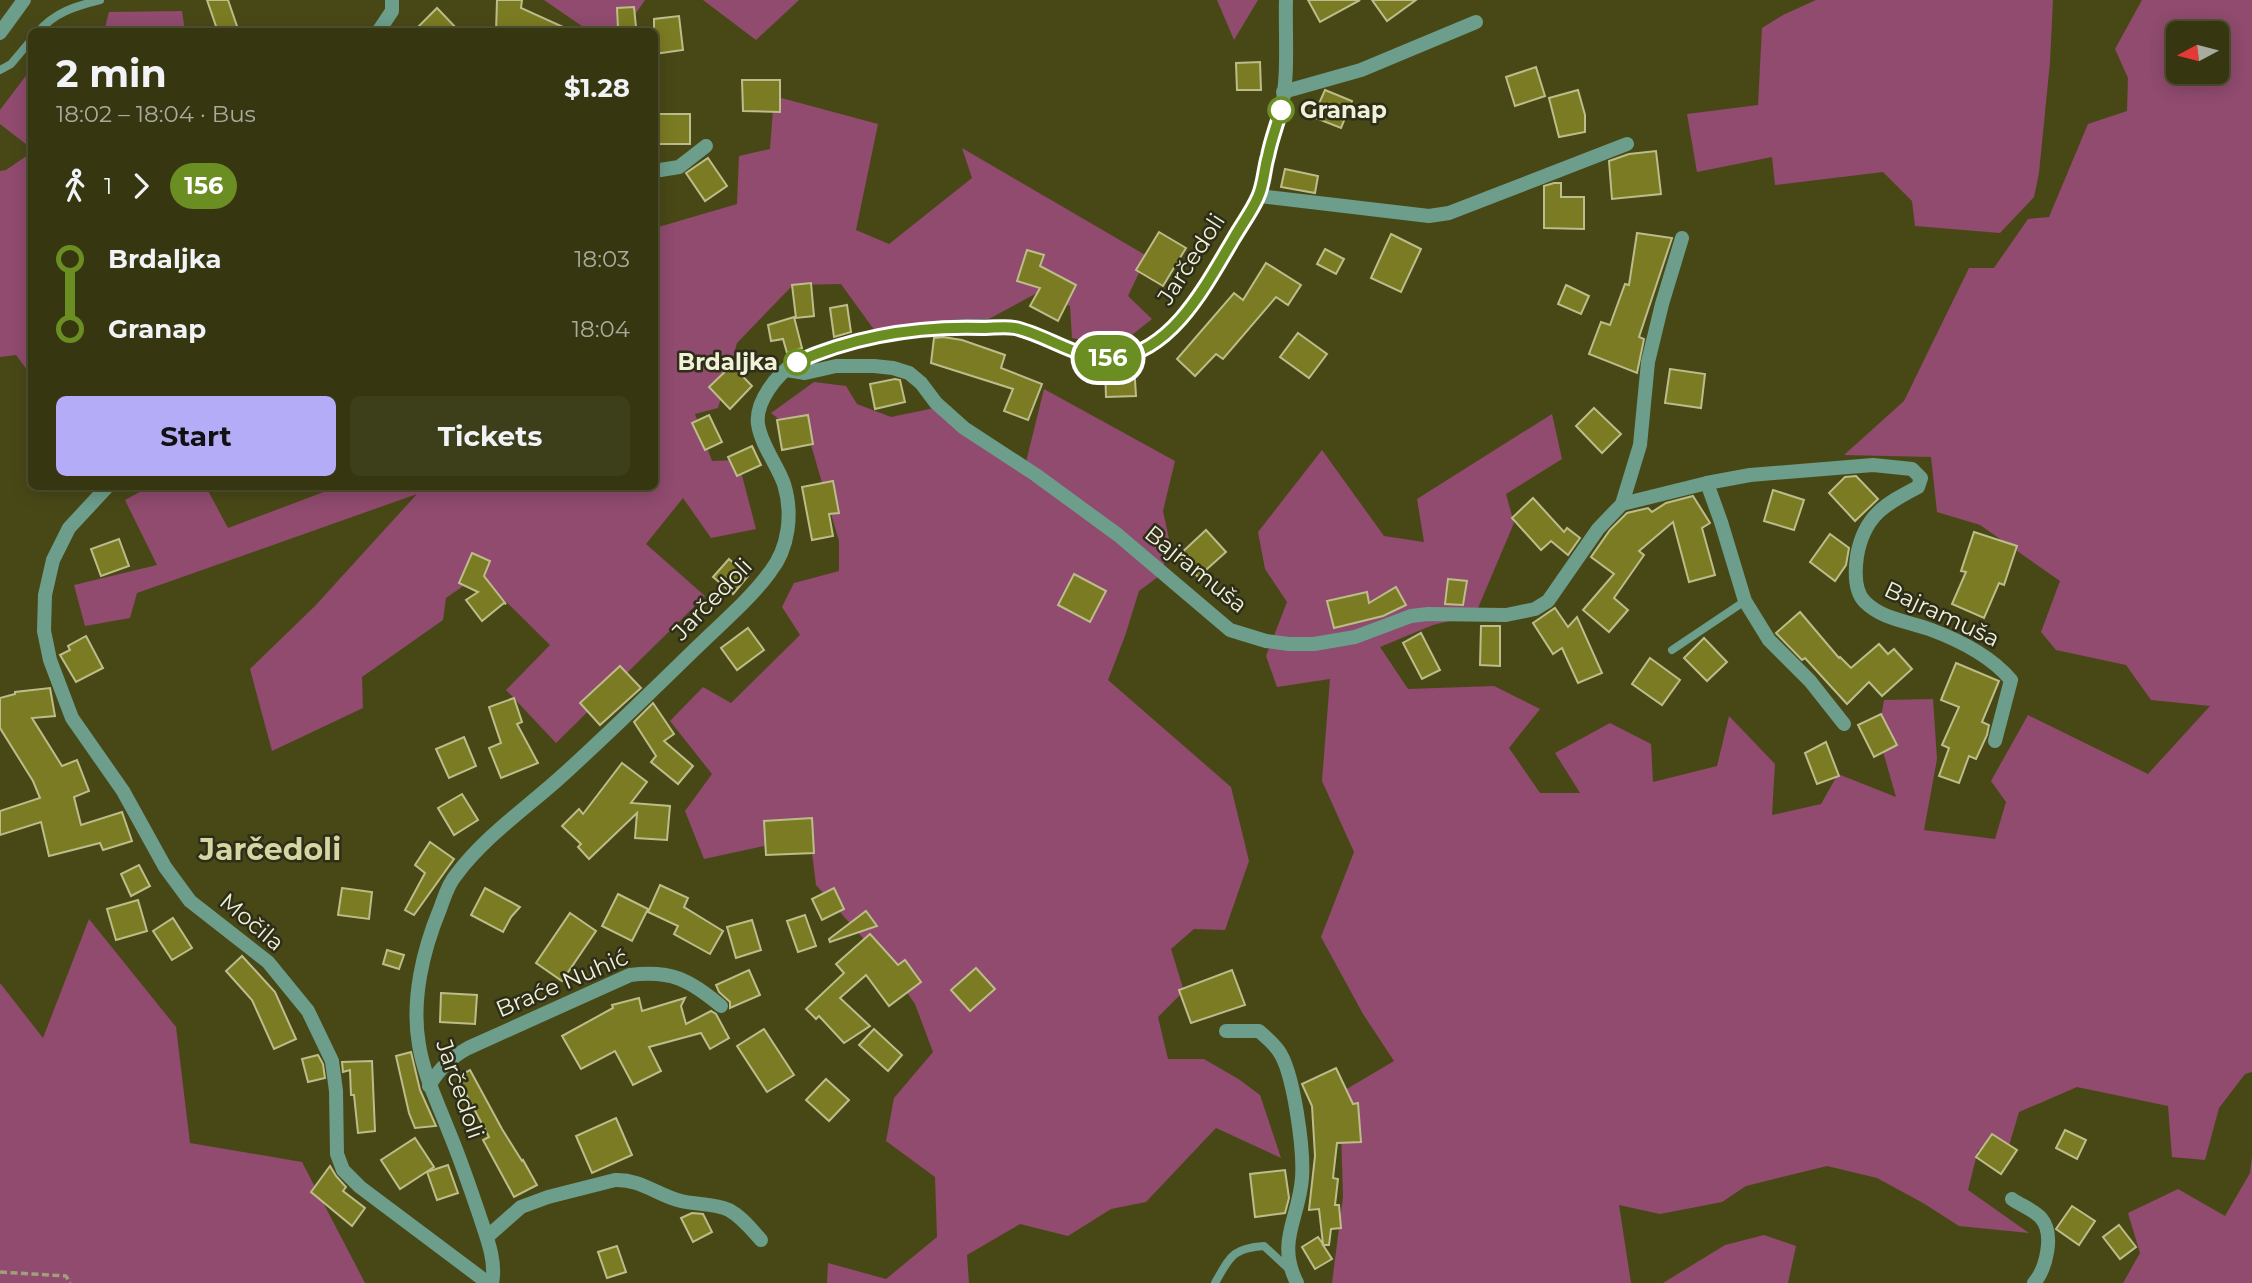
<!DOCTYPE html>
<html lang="en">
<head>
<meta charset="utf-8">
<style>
  body { margin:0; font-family:Montserrat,sans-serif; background:#3d3e1a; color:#f1f3f6; height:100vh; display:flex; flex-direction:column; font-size:26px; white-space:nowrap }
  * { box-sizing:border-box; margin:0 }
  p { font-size:23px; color:#aaab9f }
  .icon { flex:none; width:38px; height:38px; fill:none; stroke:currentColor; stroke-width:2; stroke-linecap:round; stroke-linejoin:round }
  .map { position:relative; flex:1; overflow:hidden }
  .side { position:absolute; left:28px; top:28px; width:630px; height:462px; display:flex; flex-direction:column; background:#363611; border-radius:10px; box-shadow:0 4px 18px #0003,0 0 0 2px #505031 }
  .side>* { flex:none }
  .badge { padding:0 14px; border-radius:23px; font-size:24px; line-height:46px }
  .needle { width:46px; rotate:263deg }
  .buttons { position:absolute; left:2166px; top:21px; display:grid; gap:14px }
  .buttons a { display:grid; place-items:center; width:63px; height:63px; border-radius:10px; background:#363611; box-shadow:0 4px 18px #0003,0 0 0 2px #505031; font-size:35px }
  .map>.badge { position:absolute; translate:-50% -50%; box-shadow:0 0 0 4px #fff }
  .legs { display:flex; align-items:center; gap:10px; height:77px; padding:0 28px; font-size:23px }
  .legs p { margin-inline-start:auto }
  .overview { display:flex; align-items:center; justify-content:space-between; height:119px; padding:0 28px }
  h1 { font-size:38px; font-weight:700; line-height:52px }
  .action { display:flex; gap:14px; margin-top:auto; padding:14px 28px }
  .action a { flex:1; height:80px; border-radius:10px; background:#b5acf8; color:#111; font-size:28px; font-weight:700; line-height:80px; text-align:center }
  .action a+a { background:#3d3e1a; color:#f1f3f6 }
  ul { padding:0 28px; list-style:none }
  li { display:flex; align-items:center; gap:24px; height:70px; font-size:26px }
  li i { display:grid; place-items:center; width:10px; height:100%; margin:0 9px; background:currentColor }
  li i::after { content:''; width:18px; height:18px; margin:-9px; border:5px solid; border-radius:50%; background:#363611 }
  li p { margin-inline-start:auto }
  li:first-child i { background:linear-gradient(#0000 50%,currentColor 0) }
  li:last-child i { background:linear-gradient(currentColor 50%,#0000 0) }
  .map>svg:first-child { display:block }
</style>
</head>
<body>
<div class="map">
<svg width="2252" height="1283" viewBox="0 0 2252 1283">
  <rect width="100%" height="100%" fill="#484817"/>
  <g fill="#904b6e" fill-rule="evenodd">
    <polygon points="544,0 645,0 623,32 589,31"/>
    <polygon points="703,0 799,0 756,40"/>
    <polygon points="1217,0 1258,0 1234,40"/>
    <polygon points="1816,0 2053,0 2050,62 2039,173 2034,197 2000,233 1915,226 1912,201 1883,172 1775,185 1772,157 1697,172 1687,114 1758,105 1762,28 1783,15"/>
    <path d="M 2142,0 L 2252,0 L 2252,1072 L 2245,1074 L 2219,1108 L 2205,1160 L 2172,1157 L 2168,1106 L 2077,1087 L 2019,1112 L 2008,1149 L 1978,1150 L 1968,1190 L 2029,1233 L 1959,1226 L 1923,1203 L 1877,1178 L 1827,1166 L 1746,1186 L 1722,1202 L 1660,1214 L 1619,1205 L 1631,1283 L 1332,1283 L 1343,1197 L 1340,1093 L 1394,1061 L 1363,1014 L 1321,937 L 1354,852 L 1322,781 L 1330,679 L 1277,687 L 1266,656 L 1287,602 L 1265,569 L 1258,532 L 1322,450 L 1384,536 L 1424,542 L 1417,499 L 1552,414 L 1562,459 L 1506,494 L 1514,523 L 1475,615 L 1433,625 L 1380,647 L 1408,689 L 1494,686 L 1540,709 L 1509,748 L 1540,793 L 1580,793 L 1555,753 L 1610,723 L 1651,744 L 1653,782 L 1717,766 L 1729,716 L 1775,764 L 1772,815 L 1821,804 L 1838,774 L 1896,797 L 1878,734 L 1884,700 L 1933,699 L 1937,759 L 1924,830 L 1995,839 L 2006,802 L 1991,781 L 2028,715 L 2148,774 L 2210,706 L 2151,700 L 2126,665 L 2056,650 L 2041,632 L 2060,581 L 1980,525 L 1937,512 L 1931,457 L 1844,455 L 1904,401 L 1969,268 L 1994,268 L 2028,219 L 2049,217 L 2088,124 L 2127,111 L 2128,78 L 2115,49 ZM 2179,33 L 2217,33 L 2217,72 L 2179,72 Z"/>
    <polygon points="182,11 185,31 104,31 109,12"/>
    <polygon points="31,69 31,148 0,124 0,110"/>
    <polygon points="774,96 878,124 856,230 889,244 972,178 962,148 1147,256 1128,296 1152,319 1118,346 1072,338 1070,306 1037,293 987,320 875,331 841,284 793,285 737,343 718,408 695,414 712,461 738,460 756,529 711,538 683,498 646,544 705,596 556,743 506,690 550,645 479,575 446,598 443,620 362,677 363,708 272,751 250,669 315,606 417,494 137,593 130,618 85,626 74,585 157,565 125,500 149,487 206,487 228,528 337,487 654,486 655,228 737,204 739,156 770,149"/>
    <polygon points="31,153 31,375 16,355 0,357 0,171 6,170"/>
    <polygon points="814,382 846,386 857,404 891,417 949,405 978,435 1024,470 1044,389 1175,461 1163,511 1169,539 1162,574 1139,591 1125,636 1108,680 1231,787 1249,861 1225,930 1194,929 1171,949 1184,991 1158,1017 1168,1059 1204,1059 1240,1080 1260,1095 1281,1158 1216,1128 1146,1202 1111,1209 1068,1236 1020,1224 967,1255 969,1283 827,1283 828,1263 886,1279 937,1237 935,1177 886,1141 894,1098 933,1052 915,1004 892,971 816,885 810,836 704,859 685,811 712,774 670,721 703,687 731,703 800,635 782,607 794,583 839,571 839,541 811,445 771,413"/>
    <polygon points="89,919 176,1027 190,1143 302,1162 365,1283 0,1283 0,983 43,1038"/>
    <polygon points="2252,1156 2252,1283 2123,1283 2140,1253 2128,1213 2178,1189 2225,1216 2250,1173"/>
    <polygon points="1764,1235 1796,1246 1788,1283 1663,1283 1725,1245"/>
  </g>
  <g fill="#7b7b23" stroke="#bcbd8a" stroke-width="2">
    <polygon points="207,0 228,0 239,32 218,32"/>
    <polygon points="497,0 522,0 521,8 574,32 496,32"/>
    <polygon points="1308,0 1360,0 1320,22"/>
    <polygon points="1372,0 1416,0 1387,21"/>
    <polygon points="634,7 636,27 618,28 617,8"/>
    <polygon points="437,8 460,32 413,32"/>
    <polygon points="679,16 683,50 654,54 654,19"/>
    <polygon points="1260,62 1261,90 1237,90 1236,63"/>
    <polygon points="1536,67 1545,96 1515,106 1506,77"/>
    <polygon points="742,80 780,80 780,112 743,111"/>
    <polygon points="1325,90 1352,101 1341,128 1313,117"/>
    <polygon points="1578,90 1585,115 1585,132 1559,137 1549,98"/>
    <rect x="659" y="114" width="31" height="30"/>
    <polygon points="1656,151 1661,194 1612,199 1609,161 1629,154"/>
    <polygon points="708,158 727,186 705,201 686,173"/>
    <polygon points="1285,169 1318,176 1315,193 1281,187"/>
    <polygon points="1554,183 1561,183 1561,197 1584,197 1584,229 1544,228 1544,186"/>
    <polygon points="1159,232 1186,248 1163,286 1136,270"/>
    <polygon points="1637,233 1672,238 1639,337 1644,339 1637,373 1589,354 1601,322 1610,325 1625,284 1629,285"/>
    <polygon points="1391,234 1421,249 1401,292 1371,278"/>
    <polygon points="1325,249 1344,259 1336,274 1317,264"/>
    <polygon points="1027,250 1044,255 1040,266 1076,285 1058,321 1030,306 1040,288 1017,281"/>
    <polygon points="1266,263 1301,285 1288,305 1276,297 1223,359 1216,354 1195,376 1177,359 1234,293 1243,300"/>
    <polygon points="811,283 814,316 796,318 792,285"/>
    <polygon points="1566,285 1589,296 1581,314 1558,304"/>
    <polygon points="847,305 851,332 834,337 830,308"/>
    <polygon points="794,317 802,348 787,353 783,339 771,341 768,325"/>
    <polygon points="1298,333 1327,354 1309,378 1280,357"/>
    <polygon points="943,337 962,340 1005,355 1001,368 1042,384 1028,420 1004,411 1013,389 931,363 934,338"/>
    <polygon points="1134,363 1136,396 1106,397 1105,367"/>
    <polygon points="732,365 752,386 730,409 709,387"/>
    <polygon points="1670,369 1705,374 1701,408 1665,403"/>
    <polygon points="895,379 900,380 905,402 875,409 870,384"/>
    <polygon points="1594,408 1621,434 1602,453 1576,426"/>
    <polygon points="709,415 722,442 705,450 692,423"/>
    <polygon points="808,415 813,444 782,450 777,420"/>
    <polygon points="752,446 761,465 737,476 728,457"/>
    <polygon points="1856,476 1878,499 1855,521 1829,493 1845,477"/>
    <polygon points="833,481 839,513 829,514 833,536 812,540 802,487"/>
    <polygon points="1773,490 1804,500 1794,530 1764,521"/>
    <polygon points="1693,496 1710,523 1702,528 1715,575 1689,582 1673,522 1639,551 1644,555 1614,598 1628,610 1609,632 1583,610 1614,574 1591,557 1610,530 1627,513 1648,508 1652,512 1666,503"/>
    <polygon points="1533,498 1564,532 1567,528 1580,538 1568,555 1551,541 1541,550 1512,518"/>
    <polygon points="1206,530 1226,552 1198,577 1178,556"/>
    <polygon points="1974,532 2017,546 2004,585 1999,583 1984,618 1952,604 1966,572 1961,571"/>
    <polygon points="1830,534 1849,548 1846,565 1835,581 1810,562"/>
    <polygon points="119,539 129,566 101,576 91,549"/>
    <polygon points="472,553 490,561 484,576 506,604 504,603 482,621 466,600 478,592 459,583"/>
    <polygon points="729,559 748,576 733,594 713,577"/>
    <polygon points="1074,574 1106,591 1090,622 1058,605"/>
    <polygon points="1448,579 1467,581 1463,605 1445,604"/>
    <polygon points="1396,587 1406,605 1383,616 1334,628 1327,601 1367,592 1369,603"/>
    <polygon points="1555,608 1568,627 1577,617 1602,673 1578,683 1562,648 1553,654 1533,623"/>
    <polygon points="1800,612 1839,658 1840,657 1851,668 1879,644 1888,654 1894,649 1912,669 1882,696 1869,682 1847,704 1805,658 1802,660 1776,633"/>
    <polygon points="1481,626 1500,626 1500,666 1480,665"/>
    <polygon points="748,628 764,650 737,670 721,648"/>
    <polygon points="1421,633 1440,670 1422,679 1403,643"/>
    <polygon points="86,636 103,668 76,682 60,655 70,650 68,646"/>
    <polygon points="1704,638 1727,662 1707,681 1684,658"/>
    <polygon points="1650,658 1680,680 1662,705 1632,684"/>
    <polygon points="1956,663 1999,681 1982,722 1989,725 1987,735 1976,759 1969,756 1959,783 1939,776 1949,748 1942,745 1959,707 1941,700"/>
    <polygon points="620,666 641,688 600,725 580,703"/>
    <polygon points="50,688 55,716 32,718 62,766 77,760 89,791 74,797 81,825 122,812 132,841 103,850 100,843 49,856 41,822 0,835 0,811 40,798 33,781 0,728 0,698 15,694 15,692"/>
    <polygon points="514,698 522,722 517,724 538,763 501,778 489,748 501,743 489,707"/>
    <polygon points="653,703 674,734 664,741 693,766 678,784 651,762 656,756 634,722"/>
    <polygon points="1881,714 1897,745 1874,757 1858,725"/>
    <polygon points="464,737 476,766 449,778 436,749"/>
    <polygon points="1826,742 1839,776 1817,784 1805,753"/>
    <polygon points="622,763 647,782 631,803 670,806 667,840 635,838 637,813 589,859 578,847 581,844 562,826 579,809 583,814"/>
    <polygon points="462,794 478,820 454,835 438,808"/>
    <polygon points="812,818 814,853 766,855 764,821"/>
    <polygon points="430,842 454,859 414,915 405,910 425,873 415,865"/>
    <polygon points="139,865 150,886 131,896 121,874"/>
    <polygon points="660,885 688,898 684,907 723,931 710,954 674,934 678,926 648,912"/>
    <polygon points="342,888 372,892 369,919 338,915"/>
    <polygon points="485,888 520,907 511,917 503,932 471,915"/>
    <polygon points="834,888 844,909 822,920 812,899"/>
    <polygon points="618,894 648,909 632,941 602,926"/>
    <polygon points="138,900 147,931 116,940 107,909"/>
    <polygon points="866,911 877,926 830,942 829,939"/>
    <polygon points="570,913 596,931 562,981 536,963"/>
    <polygon points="805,915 816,946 798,952 787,921"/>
    <polygon points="173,918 192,948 172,960 153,931"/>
    <polygon points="752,920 761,950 736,958 727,927"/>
    <polygon points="870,934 898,965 905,960 921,982 889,1006 866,975 840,998 870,1026 844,1043 819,1016 816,1019 806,1009 844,973 836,964"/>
    <polygon points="387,950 404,955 399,969 383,964"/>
    <polygon points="242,956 275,992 296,1039 274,1049 252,1000 226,971"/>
    <polygon points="976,968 995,989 970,1011 951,990"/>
    <polygon points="749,970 760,995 730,1008 730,1002 719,992 716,985"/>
    <polygon points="1232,970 1245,1005 1191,1023 1179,990"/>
    <polygon points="441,993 477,995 475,1024 440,1022"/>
    <polygon points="639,998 642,1011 685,998 681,1006 686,1024 711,1011 716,1014 729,1038 710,1049 701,1033 649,1047 661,1071 633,1085 615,1051 581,1069 562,1036 613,1008 612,1005"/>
    <polygon points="764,1029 794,1075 767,1092 737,1046"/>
    <polygon points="874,1029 902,1055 888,1071 859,1045"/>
    <polygon points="411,1052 420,1090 436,1126 415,1128 409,1113 396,1056"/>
    <polygon points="318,1055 323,1064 325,1078 308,1082 302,1059"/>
    <polygon points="372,1061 375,1131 358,1133 354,1095 351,1095 350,1070 343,1072 342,1062"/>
    <polygon points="1336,1068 1353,1104 1358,1103 1361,1142 1337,1143 1333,1178 1338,1179 1335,1205 1339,1205 1341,1228 1331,1229 1329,1245 1323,1245 1332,1259 1315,1269 1302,1247 1318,1237 1323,1244 1319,1209 1309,1210 1315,1156 1312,1106 1302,1084"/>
    <polygon points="470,1070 502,1129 522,1161 523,1160 537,1185 514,1197 483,1140 489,1137 457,1077"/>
    <polygon points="826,1079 849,1100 829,1121 806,1100"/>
    <polygon points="616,1118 632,1155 592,1173 576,1136"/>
    <polygon points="2065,1130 2086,1140 2077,1159 2056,1148"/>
    <polygon points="1992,1134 2017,1150 2001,1174 1976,1157"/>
    <polygon points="415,1138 434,1167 400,1189 381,1160"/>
    <polygon points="448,1165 458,1193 437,1200 427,1172"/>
    <polygon points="330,1166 336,1176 346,1187 343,1191 365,1208 352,1226 311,1192"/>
    <polygon points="1285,1170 1289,1198 1285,1213 1255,1217 1250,1174"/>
    <polygon points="2072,1206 2095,1221 2079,1245 2056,1229"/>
    <polygon points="692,1213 703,1214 712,1232 693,1242 681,1218"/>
    <polygon points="2119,1225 2136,1247 2120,1259 2103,1237"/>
    <polygon points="617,1246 626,1272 607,1278 598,1252"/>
  </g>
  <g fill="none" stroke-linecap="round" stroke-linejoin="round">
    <polyline stroke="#9fa07a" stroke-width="3.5" stroke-dasharray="7 3.5" stroke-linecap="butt" points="0,1272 66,1276 70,1283"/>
    <g stroke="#6c9e8b" stroke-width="8">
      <path d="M 38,32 C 55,12 76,6 100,0"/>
      <polyline points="0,70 11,64 32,39"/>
      <polyline points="1672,650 1745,601"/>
      <path d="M 1215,1283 C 1230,1257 1232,1248 1264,1246 L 1290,1270"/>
    </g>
    <g stroke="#6c9e8b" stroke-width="14">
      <polyline points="378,32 392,11 392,0"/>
      <polyline points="0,33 24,0"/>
      <polyline points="1283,92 1361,70 1476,22"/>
      <polyline points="654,171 679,167 706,146"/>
      <polyline points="1259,196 1429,216 1449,213 1627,144"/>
      <path d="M 787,370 L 805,373 L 836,366 L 874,366 L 893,368 L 909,373 L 921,383 L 936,403 L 964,428 L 1036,475 L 1118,535 L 1230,630 L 1266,641 L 1289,644 L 1314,644 L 1355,637 L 1411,616 L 1428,614 L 1506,615 L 1535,609 L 1548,601 L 1598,529 L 1622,504 L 1707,483 L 1750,475 L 1873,465 L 1912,469 L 1921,478 L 1918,487 C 1885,504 1864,516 1857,556 C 1855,570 1854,591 1865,602 C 1882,619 1907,621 1929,629 C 1959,640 1990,655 2011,680 L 1995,741"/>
      <polyline points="1707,483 1721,522 1745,601 1769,640 1810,681 1844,724"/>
      <polyline points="108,486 69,528 53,560 45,595 44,631 50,660 72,718 123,791 165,867 190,901 268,962 308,1011 332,1061 336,1091 337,1154 343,1170 360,1187 488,1283"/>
      <polyline points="1622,504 1640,445 1648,362 1662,304 1682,238"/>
      <path d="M 1226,1031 L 1259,1031 C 1266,1037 1273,1043 1278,1050 C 1294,1071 1304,1151 1302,1178 C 1299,1219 1276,1241 1297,1283"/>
      <path d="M 429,1086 C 440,1068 450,1058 468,1048 L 630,975 C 672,970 690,980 721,1006"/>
      <path d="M 2012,1199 C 2020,1205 2034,1210 2041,1218 C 2055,1234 2046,1269 2034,1283"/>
      <path d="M 487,1237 L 521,1207 L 548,1197 L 615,1180 C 641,1179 657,1195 681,1201 C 697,1205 714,1203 729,1210 C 742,1217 751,1229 761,1240"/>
      <path d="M 492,1283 C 497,1260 485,1233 478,1211 C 469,1185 460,1158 449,1132 C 438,1103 424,1076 419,1045 C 411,1000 423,950 440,909 C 444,898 448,884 456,875 C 485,836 528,807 564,774 C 608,734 650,693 692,652 C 718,626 748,602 770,572 C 789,548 793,513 784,484 C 777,464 761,445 758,424 C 755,402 777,374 795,363 C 838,336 963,320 1013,328 C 1046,334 1076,359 1110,358 C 1168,357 1207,284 1232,240 C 1241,225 1254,209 1260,192 C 1264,180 1265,168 1268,156 C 1271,141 1278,126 1281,111 C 1289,75 1285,37 1286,0"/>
    </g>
  </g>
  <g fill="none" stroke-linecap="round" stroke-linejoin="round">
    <g stroke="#fff" stroke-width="16">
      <path id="line-1" d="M 797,362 C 855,336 920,326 983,328 C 993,328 1005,326 1015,328 C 1048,335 1080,362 1116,358 C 1174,350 1207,283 1234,238 C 1242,224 1252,211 1258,197 C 1264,184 1264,169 1268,156 C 1271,140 1277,125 1281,110"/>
    </g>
    <use href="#line-1" stroke="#6b8e23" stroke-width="10"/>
  </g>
  <g fill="#fff" stroke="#6b8e23" stroke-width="3.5">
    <circle cx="1281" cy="110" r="12"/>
    <circle cx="797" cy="362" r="12"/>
  </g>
  <g text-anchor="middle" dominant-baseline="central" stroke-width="5" stroke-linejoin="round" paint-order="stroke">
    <g font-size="23" font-weight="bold" fill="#f0f2d7" stroke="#2d2d19" text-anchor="start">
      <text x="1300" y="110">Granap</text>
      <text x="778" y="362" text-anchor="end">Brdaljka</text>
    </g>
    <g font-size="23" fill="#f0f2d7" stroke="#2d2d19">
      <text transform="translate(1191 259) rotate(-57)">Jarčedoli</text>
      <text transform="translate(1196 569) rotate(39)">Bajramuša</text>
      <text transform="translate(712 599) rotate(-46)">Jarčedoli</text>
      <text transform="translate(1942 614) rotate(25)">Bajramuša</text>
      <text transform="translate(252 922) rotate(40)">Močila</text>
      <text transform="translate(562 983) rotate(-23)">Braće Nuhić</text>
      <text transform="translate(460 1089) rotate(71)">Jarčedoli</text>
    </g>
    <g font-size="30" font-weight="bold" fill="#d5d6a2" stroke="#2d2d19">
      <text x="270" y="849">Jarčedoli</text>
    </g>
  </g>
</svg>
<div class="buttons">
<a><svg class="needle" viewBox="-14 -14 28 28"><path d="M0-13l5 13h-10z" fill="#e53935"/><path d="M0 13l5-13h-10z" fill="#aaab9f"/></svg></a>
</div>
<b class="badge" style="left:1108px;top:358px;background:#6b8e23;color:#fff">156</b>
<section class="side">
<div class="overview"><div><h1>2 min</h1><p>18:02 – 18:04 · Bus</p></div><b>$1.28</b></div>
<div class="legs"><svg class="icon" aria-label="walk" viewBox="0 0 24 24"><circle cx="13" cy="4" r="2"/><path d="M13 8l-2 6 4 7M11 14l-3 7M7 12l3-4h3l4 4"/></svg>1<svg class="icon" aria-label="forward" viewBox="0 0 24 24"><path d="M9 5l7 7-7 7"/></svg><b class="badge" style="background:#6b8e23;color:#fff">156</b></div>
<ul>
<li><i style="color:#6b8e23"></i><b>Brdaljka</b><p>18:03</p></li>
<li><i style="color:#6b8e23"></i><b>Granap</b><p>18:04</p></li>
</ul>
<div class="action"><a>Start</a><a>Tickets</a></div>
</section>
</div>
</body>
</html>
